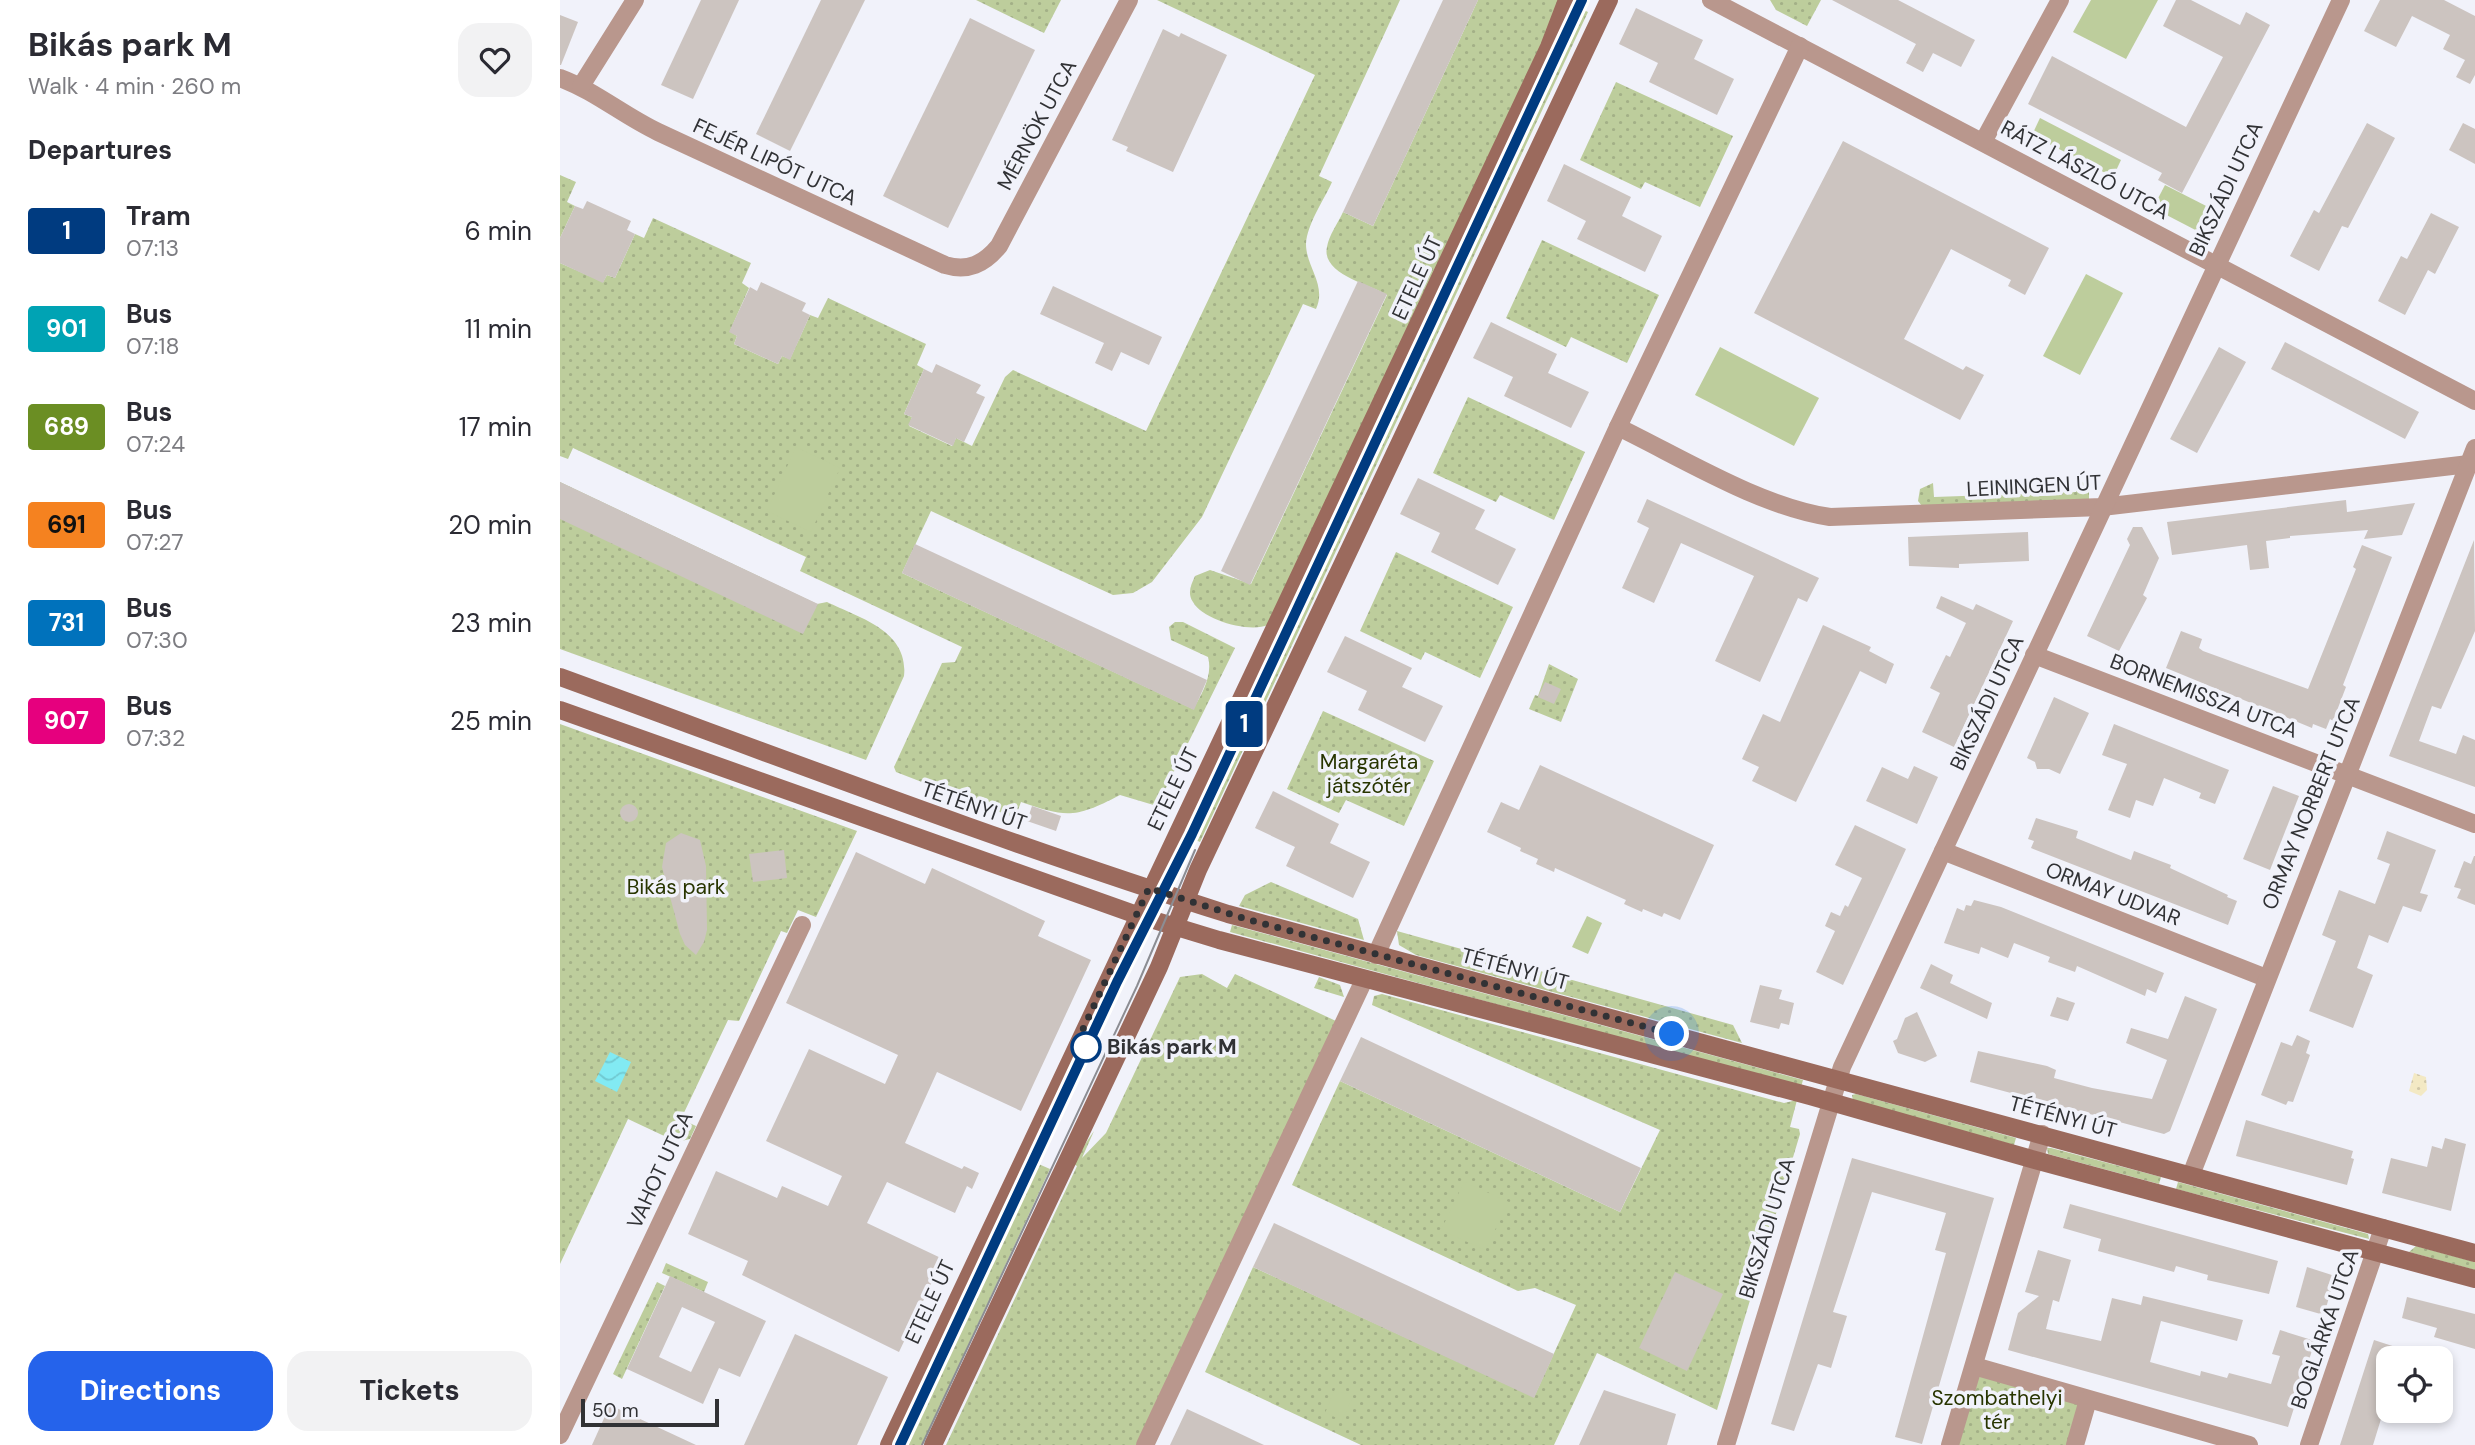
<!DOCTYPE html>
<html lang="en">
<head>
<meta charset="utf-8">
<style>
  body { margin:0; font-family:"DM Sans",sans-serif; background:#f2f2f3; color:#2b2b33; height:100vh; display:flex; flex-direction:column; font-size:26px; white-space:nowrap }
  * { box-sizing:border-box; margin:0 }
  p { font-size:23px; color:#7c7c81 }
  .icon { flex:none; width:38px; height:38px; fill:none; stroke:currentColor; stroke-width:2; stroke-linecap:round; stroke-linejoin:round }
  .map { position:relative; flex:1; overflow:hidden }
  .details { display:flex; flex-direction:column; background:#fff; width:560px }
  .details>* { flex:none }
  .badge { padding:0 14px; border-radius:5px; font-size:24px; line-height:46px }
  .fabs { position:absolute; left:1816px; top:1346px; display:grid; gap:14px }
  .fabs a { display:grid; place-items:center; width:77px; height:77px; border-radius:14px; background:#fff; box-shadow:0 4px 10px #0003; font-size:35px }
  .scale { position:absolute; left:21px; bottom:18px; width:138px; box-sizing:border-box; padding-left:7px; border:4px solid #313235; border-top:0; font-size:19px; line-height:24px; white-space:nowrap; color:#313235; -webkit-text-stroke:5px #f1f2fa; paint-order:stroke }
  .you { position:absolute; width:35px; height:35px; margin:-18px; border:5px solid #fff; border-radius:50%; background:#1a73e8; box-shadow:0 0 0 10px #1a73e833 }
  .map>.badge { position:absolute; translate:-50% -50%; box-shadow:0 0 0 4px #fff }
  h2 { padding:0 28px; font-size:26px; line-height:63px }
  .round { display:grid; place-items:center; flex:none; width:74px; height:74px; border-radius:21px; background:#f2f2f3 }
  .overview { display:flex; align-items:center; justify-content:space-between; height:119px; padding:0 28px }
  h1 { font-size:33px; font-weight:700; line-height:52px }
  .action { display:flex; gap:14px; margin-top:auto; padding:14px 28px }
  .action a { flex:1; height:80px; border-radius:21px; background:#2563eb; color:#fff; font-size:28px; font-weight:700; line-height:80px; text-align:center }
  .action a+a { background:#f2f2f3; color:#2b2b33 }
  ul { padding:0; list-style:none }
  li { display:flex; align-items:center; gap:21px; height:98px; padding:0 28px }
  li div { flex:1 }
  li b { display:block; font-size:26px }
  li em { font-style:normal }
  li .badge { min-width:77px; font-weight:700; text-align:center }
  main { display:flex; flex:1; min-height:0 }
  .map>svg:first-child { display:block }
</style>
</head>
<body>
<main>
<section class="details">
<div class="overview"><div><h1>Bikás park M</h1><p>Walk · 4 min · 260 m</p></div><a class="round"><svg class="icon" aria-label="heart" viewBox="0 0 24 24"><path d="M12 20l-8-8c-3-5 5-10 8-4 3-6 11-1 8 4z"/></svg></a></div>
<h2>Departures</h2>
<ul>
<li><span class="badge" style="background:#003b80;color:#fff">1</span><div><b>Tram</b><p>07:13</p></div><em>6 min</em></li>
<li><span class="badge" style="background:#00a3b4;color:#fff">901</span><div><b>Bus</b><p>07:18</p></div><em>11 min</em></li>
<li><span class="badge" style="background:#6b8e23;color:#fff">689</span><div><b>Bus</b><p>07:24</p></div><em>17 min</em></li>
<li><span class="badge" style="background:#f58220;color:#111">691</span><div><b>Bus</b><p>07:27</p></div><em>20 min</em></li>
<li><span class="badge" style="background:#0072bc;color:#fff">731</span><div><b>Bus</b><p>07:30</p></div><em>23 min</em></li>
<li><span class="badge" style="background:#e6007e;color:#fff">907</span><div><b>Bus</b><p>07:32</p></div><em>25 min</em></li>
</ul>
<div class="action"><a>Directions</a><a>Tickets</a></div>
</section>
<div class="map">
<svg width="1915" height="1445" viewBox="0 0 1915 1445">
  <defs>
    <pattern id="grass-dots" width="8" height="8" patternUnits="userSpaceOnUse" patternTransform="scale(1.75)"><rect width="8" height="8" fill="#bdcd9c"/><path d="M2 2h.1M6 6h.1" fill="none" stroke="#a3b087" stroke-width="1.8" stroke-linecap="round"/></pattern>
    <pattern id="sand-dots" width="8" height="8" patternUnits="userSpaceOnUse" patternTransform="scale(1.75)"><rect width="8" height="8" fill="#f3e9c4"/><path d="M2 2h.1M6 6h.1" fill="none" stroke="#d1c8a9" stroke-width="1.8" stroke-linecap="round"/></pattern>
    <pattern id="water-waves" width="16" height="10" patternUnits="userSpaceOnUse" patternTransform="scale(1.75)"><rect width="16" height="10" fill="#82eaf3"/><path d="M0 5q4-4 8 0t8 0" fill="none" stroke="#71c9d1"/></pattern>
  </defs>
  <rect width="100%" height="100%" fill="#f1f2fa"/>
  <g fill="url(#grass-dots)">
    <polygon points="416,0 501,0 484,33"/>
    <path d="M 597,0 L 840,0 L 759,176 L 772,182 C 764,200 747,224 746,244 C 746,267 767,285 756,309 L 743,304 L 642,517 L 592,582 L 573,593 L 553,595 L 371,511 L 342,573 L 633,709 C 642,694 653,675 648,657 L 611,640 L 609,627 L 615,622 L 623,622 L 675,648 L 597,806 L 560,795 C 516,818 507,818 461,802 L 455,818 L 336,772 L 334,767 L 382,663 L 395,662 L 402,647 L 240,571 L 246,557 L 13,448 L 8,459 L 0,456 L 0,263 L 43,282 L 47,275 L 55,278 L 75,234 L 84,238 L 93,218 L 191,263 L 182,283 L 189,288 L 170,331 L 177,336 L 174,344 L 218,364 L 222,356 L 230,359 L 250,315 L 258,318 L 268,298 L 366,344 L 357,365 L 364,369 L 344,414 L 352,417 L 349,426 L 392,446 L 396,438 L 412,446 L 445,377 L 453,370 L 586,431 L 755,75 Z"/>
    <path d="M 918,0 L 1002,0 L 708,625 C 689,633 643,620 633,602 C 627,593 631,585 635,576 L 650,570 L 691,584 L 827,295 C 809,284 761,274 767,247 C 769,235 778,223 783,212 L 813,226 Z"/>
    <polygon points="1210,0 1261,0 1247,26 1216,10"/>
    <polygon points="1017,7 1028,12 640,842 629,837"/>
    <polygon points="1056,82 1173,136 1140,207 1085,182 1081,189 1020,160"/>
    <polygon points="0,175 16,182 7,202 15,206 0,238"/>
    <polygon points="982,240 1099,295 1067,363 1011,337 1006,347 946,318"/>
    <polygon points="908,397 1025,452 994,520 940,495 936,502 873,473"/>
    <polygon points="1516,478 1529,486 1529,499 1362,506 1358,501 1360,489 1373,483 1374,497 1516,492"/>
    <path d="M 0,482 L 257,604 L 267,602 C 300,618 349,631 344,676 L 306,760 L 0,649 Z"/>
    <polygon points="836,552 953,607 920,678 865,652 861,660 800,631"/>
    <polygon points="989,664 1018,679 1001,722 969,709 975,695 978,696"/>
    <polygon points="763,711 874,761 844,826 786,800 779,813 727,789"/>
    <polygon points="0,724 297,831 256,917 238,910 227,933 221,931 179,1021 168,1020 121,1119 136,1126 130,1139 117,1142 68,1119 0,1264"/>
    <polygon points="711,882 798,919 804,940 679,906 685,895"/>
    <polygon points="672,925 1243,1080 1241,1087 670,932"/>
    <polygon points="837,931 1173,1025 1182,1043 856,955 839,945"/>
    <polygon points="642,974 667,988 675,974 776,1021 576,1445 386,1445 517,1166 512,1163 534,1131 522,1158 546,1133 620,977"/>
    <polygon points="759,977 780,985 784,997 754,988"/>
    <polygon points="822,994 1224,1103 1237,1100 1230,1127 1239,1129 1240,1134 1157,1410 1037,1353 994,1445 801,1445 645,1372 693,1267 974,1397 1016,1305 975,1288 958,1291 732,1185 780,1081 1060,1212 1100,1130 812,1005 814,996"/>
    <polygon points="1296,1094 1456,1138 1454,1145 1293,1101 1292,1095"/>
    <polygon points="1487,1148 1491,1148 1601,1177 1599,1184 1488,1154"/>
    <polygon points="474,1162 490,1169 362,1445 340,1445"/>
    <polygon points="1618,1182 1808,1234 1809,1239 1616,1189"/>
    <polygon points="1856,1246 1915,1262 1915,1270 1849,1252"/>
    <polygon points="106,1263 148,1282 144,1292 102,1273"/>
    <polygon points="97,1282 105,1286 62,1379 53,1374"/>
    <polygon points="1414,1366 1528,1400 1515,1445 1390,1445"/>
  </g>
  <polygon fill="url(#sand-dots)" points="1854,1073 1866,1077 1867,1090 1861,1096 1849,1091"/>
  <g fill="#bdcd9c">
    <polygon points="1531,0 1598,0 1566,59 1513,32"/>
    <polygon points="1480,118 1561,160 1553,177 1472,135"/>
    <polygon points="1605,185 1658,212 1647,236 1593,208"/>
    <polygon points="1526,274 1563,293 1520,375 1483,356"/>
    <polygon points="1160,347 1259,398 1234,446 1135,395"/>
    <polygon points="236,447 280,468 251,532 207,511"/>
    <polygon points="1027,916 1042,923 1028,954 1012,947"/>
    <polygon points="904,1182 949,1202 925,1250 881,1230"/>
    <polygon points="775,1389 793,1397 782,1420 765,1413"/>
  </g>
  <polygon fill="url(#water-waves)" points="50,1052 71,1062 57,1092 35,1081"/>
  <g fill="#ccc4c0" fill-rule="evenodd">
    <polygon points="141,0 179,0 133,99 101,85"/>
    <polygon points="261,0 305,0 230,151 196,134"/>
    <polygon points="883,0 918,0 813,226 783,212"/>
    <polygon points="1272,0 1338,0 1415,40 1401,67 1373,53 1363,72 1346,63 1356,44"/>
    <polygon points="1616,0 1631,0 1680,25 1686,12 1710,25 1622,193 1598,180 1602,173 1468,104 1492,56 1626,127 1663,57 1603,26"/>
    <polygon points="1820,0 1884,0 1915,16 1915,75 1910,84 1896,77 1905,60 1883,49 1890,35 1852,16 1836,47 1804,31"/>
    <polygon points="1076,8 1143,40 1134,59 1174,79 1157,115 1089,82 1098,63 1059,44"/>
    <polygon points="0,15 18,22 1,65 0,65"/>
    <polygon points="410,18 475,50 388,228 323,196"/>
    <polygon points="603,29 619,37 621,33 667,55 613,172 566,151 568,147 552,140"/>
    <polygon points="1807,123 1835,138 1788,228 1782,226 1759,271 1730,256 1754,210 1759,213"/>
    <polygon points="1903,123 1915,129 1915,164 1889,150"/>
    <polygon points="1283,141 1489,248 1465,295 1448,286 1451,280 1391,249 1344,339 1403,370 1406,366 1424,375 1400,420 1194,313"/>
    <polygon points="1004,164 1071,197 1062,216 1102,236 1085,272 1017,239 1026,221 987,201"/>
    <polygon points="27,201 71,221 67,230 75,234 55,278 47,275 43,283 0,263 0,238 15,206 23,209"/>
    <polygon points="1871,213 1899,227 1875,274 1868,270 1845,315 1818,301 1841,256 1847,259"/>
    <polygon points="798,281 827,294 690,585 661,571"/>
    <polygon points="201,282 246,303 242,311 250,315 230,360 222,356 218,364 174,344 177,336 169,332 190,287 197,291"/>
    <polygon points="493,286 602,337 589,365 561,352 552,371 535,363 544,343 480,314"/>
    <polygon points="931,322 997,354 988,373 1029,392 1011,428 944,396 953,377 913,358"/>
    <polygon points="1725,342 1859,412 1845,439 1711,369"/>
    <polygon points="1659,347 1686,362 1637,453 1610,439"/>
    <polygon points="376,364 421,385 416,393 425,397 404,442 396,438 393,446 348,425 352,417 344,414 364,369 372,373"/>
    <polygon points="858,478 925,510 915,529 956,549 938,585 871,552 880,533 840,514"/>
    <polygon points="0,482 258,604 243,634 0,519"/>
    <polygon points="1087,499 1259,578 1247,602 1238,598 1200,682 1155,661 1194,576 1121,543 1094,603 1062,588 1089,528 1077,522"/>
    <polygon points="1786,500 1787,512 1855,503 1842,535 1804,539 1808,530 1730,536 1730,538 1706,541 1709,568 1690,570 1687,545 1612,555 1607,522"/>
    <polygon points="1573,527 1582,527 1599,558 1583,595 1587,598 1559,651 1527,636 1570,545 1567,539"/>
    <polygon points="1468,532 1469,561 1399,564 1399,568 1349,566 1348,537"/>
    <polygon points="1914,540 1915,631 1881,709 1872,706 1859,741 1896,754 1903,735 1915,740 1915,787 1829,756"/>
    <polygon points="355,544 647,680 634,710 342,573"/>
    <polygon points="1802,545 1832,557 1783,685 1786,687 1773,721 1770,719 1766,729 1753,724 1752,728 1606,668 1621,631 1642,639 1639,648 1643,651 1748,689 1796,569 1793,567"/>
    <polygon points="1381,596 1413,610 1416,604 1453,621 1394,747 1362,732 1380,693 1370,688 1386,655 1390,657 1406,623 1376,608"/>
    <polygon points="1263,625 1311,647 1309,651 1334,664 1326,684 1300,671 1236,802 1192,781 1199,767 1182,759 1203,714 1220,722"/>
    <polygon points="785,636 852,668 842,687 883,706 865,742 798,710 807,691 767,672"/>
    <polygon points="985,682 1001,689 994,704 978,697"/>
    <polygon points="1494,697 1529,713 1500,774 1489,769 1477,769 1475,762 1467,758"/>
    <polygon points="1554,724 1669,770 1655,804 1639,798 1641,793 1604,778 1593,806 1576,800 1570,818 1548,810 1567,764 1542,755"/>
    <polygon points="980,765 1154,845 1120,920 1104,913 1102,917 1083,909 1082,912 1064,904 1066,900 995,868 994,872 976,864 978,859 960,851 961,848 927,832 941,802 959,810"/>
    <polygon points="1354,766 1378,777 1357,824 1306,801 1322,767 1348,779"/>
    <polygon points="1713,786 1739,796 1710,870 1683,859"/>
    <polygon points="713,791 779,824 770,843 810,862 793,898 726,866 735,847 695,828"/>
    <circle cx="69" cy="813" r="9"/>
    <polygon points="472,806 501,816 496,831 467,821"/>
    <polygon points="1476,818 1518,831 1516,838 1571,860 1574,851 1611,865 1610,868 1668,895 1667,897 1677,901 1668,925 1471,848 1474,841 1468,839"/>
    <polygon points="1295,825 1346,849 1283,985 1256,972 1275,931 1265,926 1271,912 1280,916 1285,905 1288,907 1302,878 1275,865"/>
    <polygon points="1827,831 1876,850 1860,893 1868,895 1861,912 1843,906 1828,943 1809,935 1797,968 1813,975 1793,1028 1749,1011 1776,941 1762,935 1779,890 1815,904 1830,864 1817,859"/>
    <polygon points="121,833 140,840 146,866 147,930 144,942 136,955 125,945 120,934 102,867 106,843"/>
    <polygon points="224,850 227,878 193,882 189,854"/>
    <polygon points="296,852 365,884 372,868 485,921 478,936 531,960 461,1111 377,1072 345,1143 402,1169 404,1166 419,1173 412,1189 407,1186 395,1213 327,1182 307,1223 383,1259 339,1352 182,1275 188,1261 128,1234 156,1171 217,1198 222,1186 268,1206 282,1176 206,1141 249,1049 325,1084 338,1055 226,1003"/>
    <polygon points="1914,856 1915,856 1915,905 1897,898 1901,889 1894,887 1904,861 1911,864"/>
    <polygon points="1414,900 1441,907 1604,973 1596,993 1587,989 1585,996 1517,966 1515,972 1488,962 1490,957 1454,943 1448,958 1421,947 1419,954 1384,943 1397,908 1404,911 1406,905 1411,906"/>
    <polygon points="1371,964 1393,975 1390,983 1432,1003 1427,1019 1360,988"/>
    <polygon points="1200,985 1222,990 1219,999 1234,1003 1229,1025 1221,1023 1219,1029 1190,1022"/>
    <polygon points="1625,996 1657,1009 1610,1131 1604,1134 1410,1082 1418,1051 1487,1066 1496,1070 1494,1078 1532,1088 1592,1099 1607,1060 1566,1043 1571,1028 1608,1039"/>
    <polygon points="1497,997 1515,1003 1508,1021 1490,1016"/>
    <polygon points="1357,1012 1377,1056 1365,1062 1338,1053 1333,1041 1337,1039 1345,1018"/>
    <polygon points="1737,1035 1750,1041 1746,1053 1750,1055 1733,1102 1728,1101 1726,1105 1701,1095 1721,1042 1732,1046"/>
    <polygon points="801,1037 1081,1168 1060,1212 780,1081"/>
    <polygon points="1686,1120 1793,1151 1791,1158 1794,1159 1787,1185 1676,1156"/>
    <polygon points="1885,1138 1906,1144 1891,1211 1822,1193 1831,1158 1867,1167 1872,1146 1882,1149"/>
    <polygon points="1292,1158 1434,1198 1362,1444 1335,1437 1386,1253 1375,1250 1386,1213 1312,1192 1273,1312 1287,1316 1271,1368 1258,1364 1234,1431 1211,1424"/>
    <polygon points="1510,1204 1718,1261 1709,1294 1647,1280 1648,1275 1616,1266 1614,1272 1538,1251 1541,1239 1503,1228"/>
    <polygon points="714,1223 994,1354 974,1398 693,1267"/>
    <polygon points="1478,1250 1511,1260 1499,1302 1493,1300 1486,1329 1541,1341 1552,1298 1581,1305 1583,1296 1683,1320 1677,1341 1601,1321 1590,1362 1640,1376 1641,1371 1667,1378 1669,1373 1711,1384 1720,1356 1712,1354 1720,1330 1755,1341 1728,1427 1448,1350 1458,1313 1479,1296 1465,1292"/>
    <polygon points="1747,1267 1775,1276 1764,1315 1736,1307"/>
    <polygon points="1115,1272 1163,1294 1127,1371 1079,1348"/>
    <path d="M 110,1276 L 206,1321 L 180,1377 L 159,1368 L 143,1404 L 67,1369 ZM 122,1307 L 155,1322 L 131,1372 L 99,1357 Z"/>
    <polygon points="1847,1297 1915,1314 1915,1349 1874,1337 1877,1328 1842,1318"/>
    <polygon points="235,1334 328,1377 297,1445 184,1445"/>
    <polygon points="1814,1340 1860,1355 1859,1358 1829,1358 1829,1393 1813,1445 1780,1445"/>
    <polygon points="1044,1390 1116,1414 1107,1445 1019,1445"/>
    <polygon points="50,1405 136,1445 32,1445"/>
    <polygon points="627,1409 653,1421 704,1445 610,1445"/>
  </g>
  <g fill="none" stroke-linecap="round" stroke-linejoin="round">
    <g stroke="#b9978d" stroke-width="18">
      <polyline points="1151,0 1915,401"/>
      <path d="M 0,78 C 35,91 64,116 98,132 C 193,177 289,221 385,265 C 408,272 424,264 439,246 L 569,0"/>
      <polyline points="21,86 75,0"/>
      <polyline points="1423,142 1500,0"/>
      <path d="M 1058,427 C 1122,458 1201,507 1270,517 L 1542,507 L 1909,464"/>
      <polyline points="1474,655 1915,824"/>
      <polyline points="1383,851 1706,978"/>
      <polyline points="816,955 1058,427 1240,46"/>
      <polyline points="1631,1175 1915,448"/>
      <polyline points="1414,1366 1689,1445"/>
      <polyline points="0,1435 242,925"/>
      <polyline points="585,1445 804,980"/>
      <polyline points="1166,1445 1282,1067 1781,0"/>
      <polyline points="1390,1445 1482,1134"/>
      <polyline points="1515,1445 1528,1400"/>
      <polyline points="1749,1445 1823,1228"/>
    </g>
    <g stroke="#9b6a5d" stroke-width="18">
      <path d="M 0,677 C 222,758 443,843 668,914 L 1915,1253"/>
      <polyline points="0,710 577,915 659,940 1250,1096 1475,1160 1915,1279"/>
      <polyline points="329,1445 989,47 1007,0"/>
      <polyline points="373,1445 599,967 638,870 1049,0"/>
    </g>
    <g stroke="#8c8d93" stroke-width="2">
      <polyline points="340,1445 557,982 632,834 1022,0"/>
      <polyline points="362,1445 577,986 635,850"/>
    </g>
  </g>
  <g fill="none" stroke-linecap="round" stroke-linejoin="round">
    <g stroke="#fff" stroke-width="16">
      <polyline id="line" points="340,1445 557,982 632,834 1022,0"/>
    </g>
    <use href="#line" stroke="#003b80" stroke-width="10"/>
    <polyline stroke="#313235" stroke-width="7" stroke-dasharray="0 12.6" points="526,1047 517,1042 589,888 686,919 1112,1034"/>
  </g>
  <circle fill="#fff" stroke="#003b80" stroke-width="3.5" cx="526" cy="1047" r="14"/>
  <g text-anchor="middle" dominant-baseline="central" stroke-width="7" stroke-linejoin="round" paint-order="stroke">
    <g font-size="21" fill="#313235" stroke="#f1f2fa">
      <text transform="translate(477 125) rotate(-62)">MÉRNÖK UTCA</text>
      <text transform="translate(215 162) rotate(25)">FEJÉR LIPÓT UTCA</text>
      <text transform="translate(1525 170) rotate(28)">RÁTZ LÁSZLÓ UTCA</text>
      <text transform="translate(1666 189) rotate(-65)">BIKSZÁDI UTCA</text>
      <text transform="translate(857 278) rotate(-65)">ETELE ÚT</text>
      <text transform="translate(1474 486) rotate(-3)">LEININGEN ÚT</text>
      <text transform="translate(1644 696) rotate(21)">BORNEMISSZA UTCA</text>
      <text transform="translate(1427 703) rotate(-65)">BIKSZÁDI UTCA</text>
      <text transform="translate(613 789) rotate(-64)">ETELE ÚT</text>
      <text transform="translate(1751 803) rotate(-68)">ORMAY NORBERT UTCA</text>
      <text transform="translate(414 806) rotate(19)">TÉTÉNYI ÚT</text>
      <text transform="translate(1553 894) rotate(21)">ORMAY UDVAR</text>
      <text transform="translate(955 969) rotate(15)">TÉTÉNYI ÚT</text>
      <text transform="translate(1503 1117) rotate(15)">TÉTÉNYI ÚT</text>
      <text transform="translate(100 1170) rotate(-65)">VAHOT UTCA</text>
      <text transform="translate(1207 1228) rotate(-73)">BIKSZÁDI UTCA</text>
      <text transform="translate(370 1302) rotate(-65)">ETELE ÚT</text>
      <text transform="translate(1765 1329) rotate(-71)">BOGLÁRKA UTCA</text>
    </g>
    <g font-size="21" fill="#283500" stroke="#f1f2fa">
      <text x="809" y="762">Margaréta<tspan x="809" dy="24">játszótér</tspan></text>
      <text x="116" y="887">Bikás park</text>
      <text x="1437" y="1398">Szombathelyi<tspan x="1437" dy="24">tér</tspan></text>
    </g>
    <g font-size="21" font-weight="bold" fill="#313235" stroke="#f1f2fa" text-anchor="start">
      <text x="547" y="1047">Bikás park M</text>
    </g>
  </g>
</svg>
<div class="fabs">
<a><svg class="icon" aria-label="locate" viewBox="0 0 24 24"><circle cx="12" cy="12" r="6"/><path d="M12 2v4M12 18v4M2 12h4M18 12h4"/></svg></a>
</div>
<div class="scale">50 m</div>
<div class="you" style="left:1112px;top:1034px"></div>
<b class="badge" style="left:684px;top:724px;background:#003b80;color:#fff">1</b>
</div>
</main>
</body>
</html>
